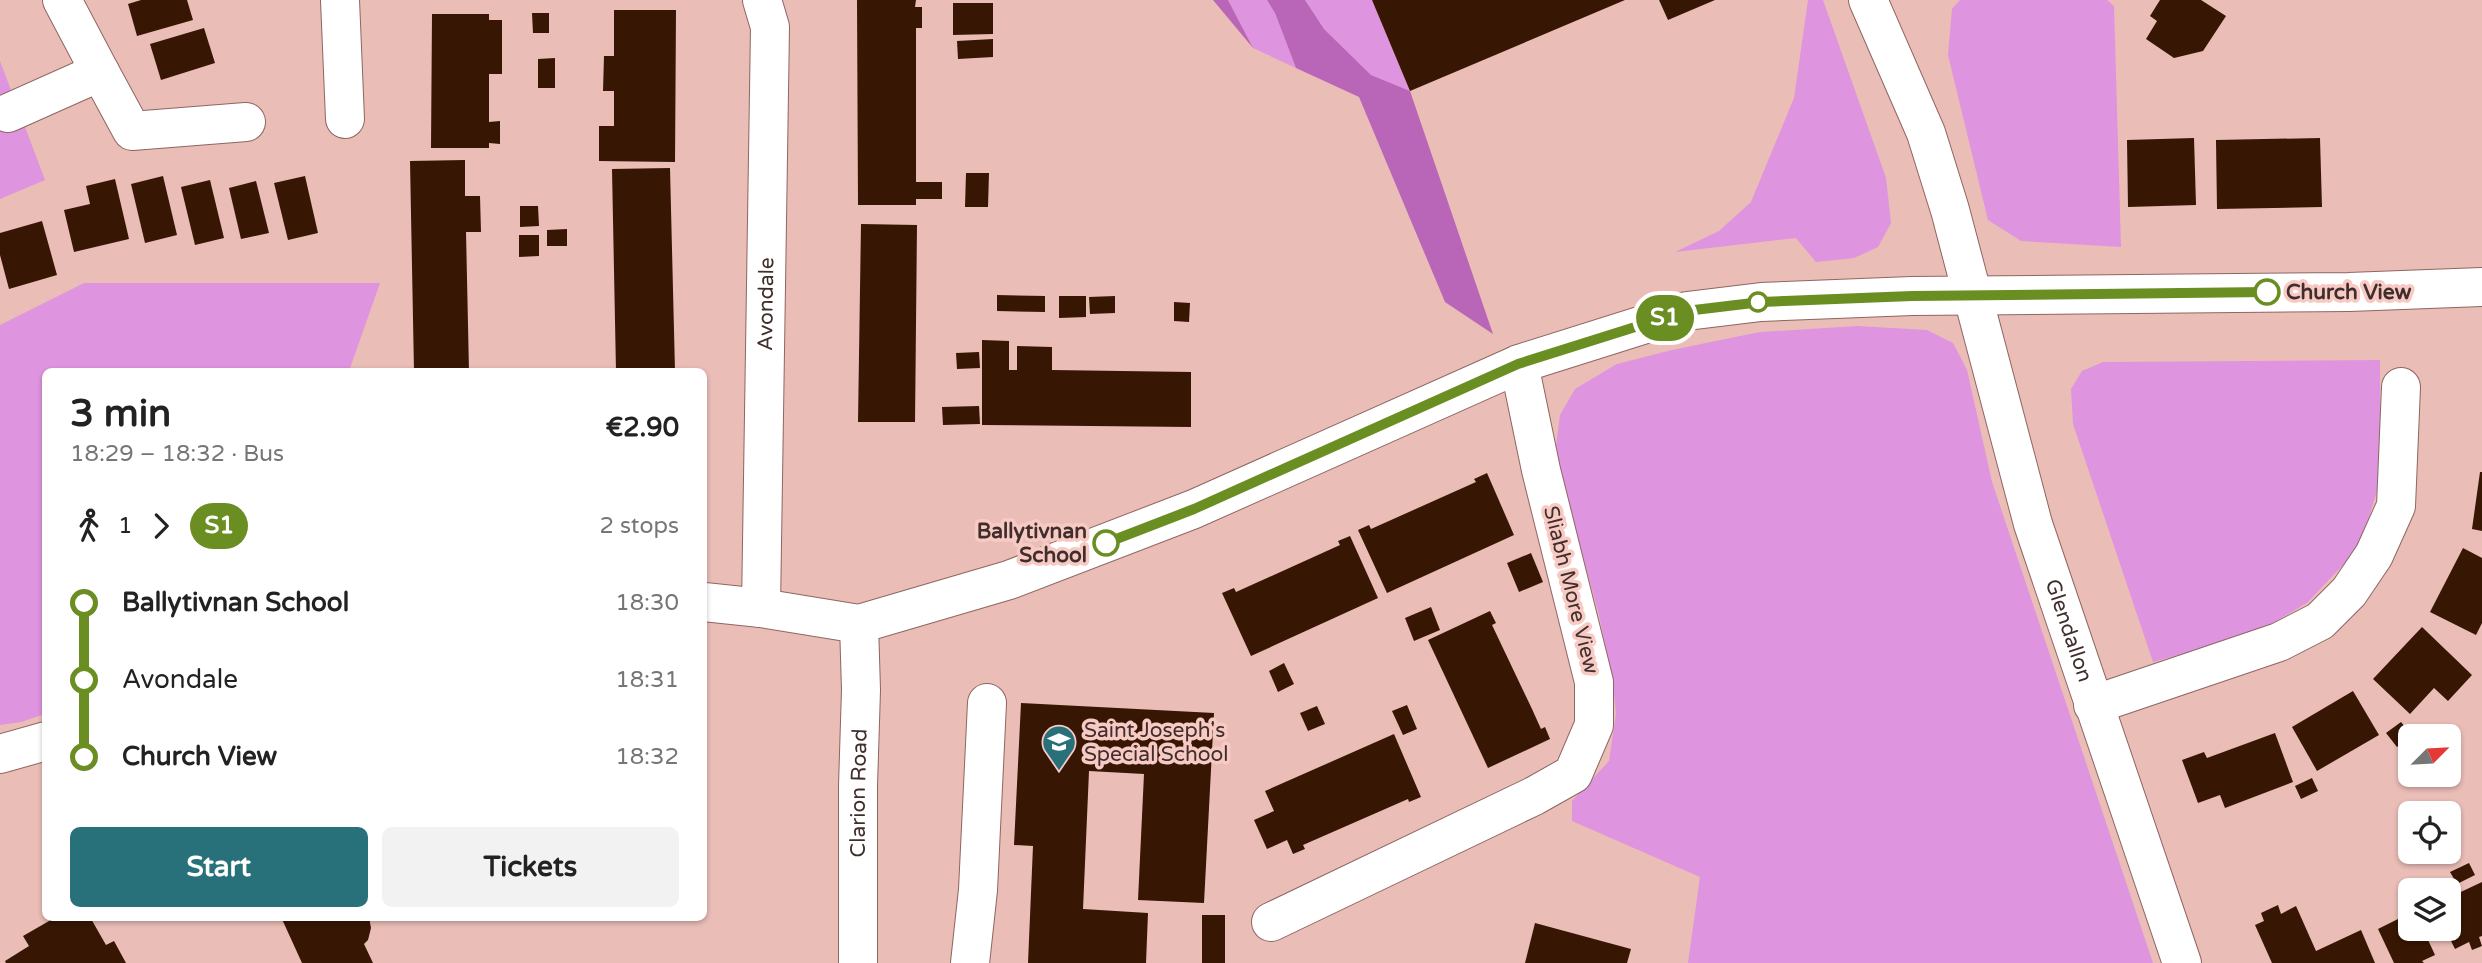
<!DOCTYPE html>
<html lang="en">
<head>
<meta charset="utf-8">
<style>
  body { margin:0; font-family:"Varela Round",sans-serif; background:#f2f2f2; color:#222; height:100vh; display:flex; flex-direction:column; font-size:26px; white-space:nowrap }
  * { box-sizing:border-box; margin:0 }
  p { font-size:23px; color:#767676 }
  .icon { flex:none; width:38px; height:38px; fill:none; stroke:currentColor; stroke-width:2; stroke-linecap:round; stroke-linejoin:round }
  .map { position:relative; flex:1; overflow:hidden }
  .side { position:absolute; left:42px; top:368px; width:665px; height:553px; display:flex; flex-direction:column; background:#fff; border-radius:10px; box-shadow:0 2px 5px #0004 }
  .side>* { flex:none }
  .badge { padding:0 14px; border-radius:23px; font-size:24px; line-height:46px }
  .needle { width:46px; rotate:66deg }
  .fabs { position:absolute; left:2398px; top:724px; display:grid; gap:14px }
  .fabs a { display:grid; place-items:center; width:63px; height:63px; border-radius:10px; background:#fff; box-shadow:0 2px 5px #0004; font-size:35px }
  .map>.badge { position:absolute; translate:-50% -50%; box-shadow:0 0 0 4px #fff }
  .legs { display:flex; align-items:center; gap:10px; height:77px; padding:0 28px; font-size:23px }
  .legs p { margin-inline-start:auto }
  .head { display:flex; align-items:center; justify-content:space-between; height:119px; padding:0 28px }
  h1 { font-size:38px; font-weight:800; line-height:52px }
  .primary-button { display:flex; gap:14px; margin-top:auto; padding:14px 28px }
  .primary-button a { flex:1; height:80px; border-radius:10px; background:#28717b; color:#fff; font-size:28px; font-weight:800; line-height:80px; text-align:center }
  .primary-button a+a { background:#f2f2f2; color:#222 }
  ul { padding:0 28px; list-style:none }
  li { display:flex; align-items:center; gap:24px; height:77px; font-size:26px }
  li i { display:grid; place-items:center; width:10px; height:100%; margin:0 9px; background:currentColor }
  li i::after { content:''; width:18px; height:18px; margin:-9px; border:5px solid; border-radius:50%; background:#fff }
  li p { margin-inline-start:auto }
  li:first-child i { background:linear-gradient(#0000 50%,currentColor 0) }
  li:last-child i { background:linear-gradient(currentColor 50%,#0000 0) }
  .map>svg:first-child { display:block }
</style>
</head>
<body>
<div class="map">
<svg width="2482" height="963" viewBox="0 0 2482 963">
  <rect width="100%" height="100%" fill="#eabdb7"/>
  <g fill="#de94de">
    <polygon points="1228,0 1267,0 1275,13 1296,68 1253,48"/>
    <polygon points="1305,0 1372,0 1410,91 1371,75 1324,29"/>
    <polygon points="1808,0 1823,0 1886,178 1891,223 1878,247 1854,258 1816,262 1796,238 1675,252 1719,231 1751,202 1794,98"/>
    <polygon points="1960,0 2107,0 2114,6 2121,247 2021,241 1988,220 1948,55 1952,9"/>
    <polygon points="0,61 45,180 0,199"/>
    <polygon points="84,283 380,283 349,371 46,371 45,714 21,722 0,725 0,325"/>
    <polygon points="1857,326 1927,330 1953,343 1967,370 1992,482 2153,963 1688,963 1700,877 1572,821 1572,801 1609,761 1616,714 1613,684 1599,615 1555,454 1560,415 1575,389 1617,364 1672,350 1760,332"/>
    <polygon points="2380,360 2380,481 2360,547 2307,603 2252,635 2153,662 2073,424 2071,389 2082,371 2103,362"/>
  </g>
  <g fill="#b966b9">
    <polygon points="1213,0 1228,0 1253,48"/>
    <polygon points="1267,0 1305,0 1324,29 1371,75 1410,91 1493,334 1445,302 1359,97 1296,68 1275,13"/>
  </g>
  <g fill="#371604">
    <polygon points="141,0 187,0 193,20 137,36 128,4"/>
    <polygon points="857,0 916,0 915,7 922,7 922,28 916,28 916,182 942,182 942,199 916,199 916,205 858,205"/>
    <polygon points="1372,0 1625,0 1410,91"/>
    <polygon points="1659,0 1715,0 1668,20"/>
    <polygon points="2160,0 2201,0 2226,16 2203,51 2174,58 2146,39 2157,21 2150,16"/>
    <polygon points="953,3 993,3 993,34 953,35"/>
    <polygon points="614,10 676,10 675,162 599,161 599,126 614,126 614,91 603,91 604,56 614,56"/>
    <polygon points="532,13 549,13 549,33 533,33"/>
    <polygon points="432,14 489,14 489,20 502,20 502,74 489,74 489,122 500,121 500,144 489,143 489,148 431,148"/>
    <polygon points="204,28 215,63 161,80 150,44"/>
    <polygon points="993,39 993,57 958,59 957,41"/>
    <polygon points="555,58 555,88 538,88 538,59"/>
    <polygon points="2194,138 2196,205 2128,207 2127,140"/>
    <polygon points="2320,138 2322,207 2217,209 2216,140"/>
    <polygon points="465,160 465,196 480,196 481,232 466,232 469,371 414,371 410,161"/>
    <polygon points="670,168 675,371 616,371 612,169"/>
    <polygon points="966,173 989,173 988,207 965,207"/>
    <polygon points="163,176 177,235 145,243 131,184"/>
    <polygon points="305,176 318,233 288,240 274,183"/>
    <polygon points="115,179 129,239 74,252 64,210 90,204 86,186"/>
    <polygon points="210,180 224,238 195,245 181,187"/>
    <polygon points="256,181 269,233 241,239 229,188"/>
    <polygon points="520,206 538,206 539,226 520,227"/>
    <polygon points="42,221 57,275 9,289 0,255 0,233"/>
    <polygon points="861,224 917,225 915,422 858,422"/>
    <polygon points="567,229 567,246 547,246 547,230"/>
    <polygon points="519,235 539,235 539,256 519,257"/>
    <polygon points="997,295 1045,296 1045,312 997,311"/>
    <polygon points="1059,296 1086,296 1086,317 1059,318"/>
    <polygon points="1115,296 1115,313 1090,314 1089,297"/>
    <polygon points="1174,302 1190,303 1189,322 1174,321"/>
    <polygon points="982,340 1009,341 1009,370 1017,370 1017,346 1052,347 1052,370 1191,372 1191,427 982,425"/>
    <polygon points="979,352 980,368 957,369 956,353"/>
    <polygon points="979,406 980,424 943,425 942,407"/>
    <polygon points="2480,472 2482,472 2482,531 2472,529"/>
    <polygon points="1487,473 1514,535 1387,593 1358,530 1369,525 1371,529 1476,482 1474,479"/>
    <polygon points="1350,536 1378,598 1251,656 1222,593 1234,588 1236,592 1340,545 1338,541"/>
    <polygon points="2463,548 2482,558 2482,623 2476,635 2430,612"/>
    <polygon points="1531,553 1543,582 1519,592 1507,563"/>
    <polygon points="1431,607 1440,630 1414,641 1405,618"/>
    <polygon points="1490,611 1496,623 1492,625 1532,709 1541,729 1545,727 1550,739 1488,768 1428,640"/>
    <polygon points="2422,627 2472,675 2448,701 2434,688 2410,714 2373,679"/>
    <polygon points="1284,663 1294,684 1278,692 1269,671"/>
    <polygon points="2353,691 2379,735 2317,771 2292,727"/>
    <polygon points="1021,703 1214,713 1204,903 1138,900 1144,774 1089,771 1083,909 1148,913 1146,963 1028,963 1033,846 1014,845"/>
    <polygon points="1407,705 1417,729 1403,735 1392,711"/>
    <polygon points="1317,706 1325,724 1308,731 1300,713"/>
    <polygon points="2401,722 2413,737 2397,747 2386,733"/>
    <polygon points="2275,733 2293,782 2225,808 2220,795 2198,803 2182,760 2204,752 2207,758"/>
    <polygon points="1394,734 1421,797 1409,802 1408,799 1303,845 1305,849 1293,854 1287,840 1267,849 1254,820 1274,811 1265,791"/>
    <polygon points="2312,778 2318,791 2301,799 2295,786"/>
    <polygon points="2469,863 2475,875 2457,884 2450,872"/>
    <polygon points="2482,882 2482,936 2479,937 2482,946 2472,950 2469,942 2455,949 2445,929 2448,929 2448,898"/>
    <polygon points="2278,905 2281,914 2296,906 2316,951 2361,930 2375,963 2272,963 2255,925 2264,921 2261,913"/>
    <polygon points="2410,913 2410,929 2423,929 2435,955 2422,961 2424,963 2394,963 2378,929"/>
    <rect x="1202" y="915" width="23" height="48"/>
    <polygon points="56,917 90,917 106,945 114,941 126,963 6,963 5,961 29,946 23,936"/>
    <polygon points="281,917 369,917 371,928 368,940 364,944 373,963 302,963"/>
    <polygon points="1535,923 1631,949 1627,963 1525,963"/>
  </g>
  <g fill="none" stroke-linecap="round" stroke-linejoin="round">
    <g stroke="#8e6661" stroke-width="40">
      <g id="minor">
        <polyline points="340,0 345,119"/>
        <path id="s1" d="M 1868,0 L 1926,133 L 1950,210 L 2033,524 L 2182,963"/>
        <polyline points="100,72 132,131 246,122"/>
        <polyline points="8,113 100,72 62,0"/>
        <polyline points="704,602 761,608 859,624 1009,580 1194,509 1519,364 1687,311 1761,302 1912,296 2349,292 2482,287"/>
        <path id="s2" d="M 761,608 L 770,27 L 762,0"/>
        <polyline points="2093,705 2279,642 2320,621 2349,592 2374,555 2396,506 2401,387"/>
        <polyline points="0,754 46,741"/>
        <polyline points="1271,922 1534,796 1573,774 1594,725 1594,682 1541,470 1519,364"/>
        <path id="s3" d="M 858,963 L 858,786 L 861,690 L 859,624"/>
        <polyline points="970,963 978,890 987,703"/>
      </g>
    </g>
    <use href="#minor" stroke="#fff" stroke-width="38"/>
  </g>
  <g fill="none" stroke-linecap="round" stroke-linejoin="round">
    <g stroke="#fff" stroke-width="16">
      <polyline id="line-1" points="1106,543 1194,509 1518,364 1686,311 1761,302 1912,296 2267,292"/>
    </g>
    <use href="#line-1" stroke="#6b8e23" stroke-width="10"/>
  </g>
  <defs>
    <g id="school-pin" transform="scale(1.75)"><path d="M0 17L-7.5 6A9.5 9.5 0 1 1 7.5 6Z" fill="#28717b" stroke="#f8cac4"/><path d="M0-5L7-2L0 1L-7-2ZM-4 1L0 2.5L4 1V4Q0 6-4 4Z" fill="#fff"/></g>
  </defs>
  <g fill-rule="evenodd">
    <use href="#school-pin" x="1059" y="742"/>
  </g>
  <g fill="#fff" stroke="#6b8e23" stroke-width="3.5">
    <circle cx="2267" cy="292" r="12"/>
    <circle cx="1758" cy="302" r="9"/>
    <circle cx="1106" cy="543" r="12"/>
  </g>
  <g text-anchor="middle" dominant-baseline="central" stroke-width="7" stroke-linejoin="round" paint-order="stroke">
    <g font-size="21" font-weight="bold" fill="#402e2c" stroke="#f8cac4" text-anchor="start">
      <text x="2286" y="292">Church View</text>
      <text x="1087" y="531" text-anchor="end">Ballytivnan<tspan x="1087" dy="24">School</tspan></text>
    </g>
    <g font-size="21" fill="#402e2c" stroke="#f8cac4">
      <text stroke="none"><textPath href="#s2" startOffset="304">Avondale</textPath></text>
      <text transform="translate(1571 590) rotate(76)">Sliabh More View</text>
      <text stroke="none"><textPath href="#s1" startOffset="663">Glendallon</textPath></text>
      <text stroke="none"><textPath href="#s3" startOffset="170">Clarion Road</textPath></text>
    </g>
    <g font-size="21" fill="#402e2c" stroke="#f8cac4" text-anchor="start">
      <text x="1084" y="730">Saint Joseph's<tspan x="1084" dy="24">Special School</tspan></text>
    </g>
  </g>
</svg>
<div class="fabs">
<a><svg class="needle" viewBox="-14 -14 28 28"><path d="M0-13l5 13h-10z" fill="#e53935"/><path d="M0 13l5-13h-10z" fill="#767676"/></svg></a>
<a><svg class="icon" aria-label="locate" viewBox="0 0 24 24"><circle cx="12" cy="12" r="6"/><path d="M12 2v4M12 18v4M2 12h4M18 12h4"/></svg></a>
<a><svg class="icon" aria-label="layers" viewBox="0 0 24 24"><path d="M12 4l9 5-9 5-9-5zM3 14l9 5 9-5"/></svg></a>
</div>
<b class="badge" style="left:1665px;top:318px;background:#6b8e23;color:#fff">S1</b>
<section class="side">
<div class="head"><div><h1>3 min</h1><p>18:29 – 18:32 · Bus</p></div><b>€2.90</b></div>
<div class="legs"><svg class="icon" aria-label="walk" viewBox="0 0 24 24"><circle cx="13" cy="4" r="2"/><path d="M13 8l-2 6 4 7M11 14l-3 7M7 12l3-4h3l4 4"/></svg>1<svg class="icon" aria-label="forward" viewBox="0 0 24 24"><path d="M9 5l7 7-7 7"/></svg><b class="badge" style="background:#6b8e23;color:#fff">S1</b><p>2 stops</p></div>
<ul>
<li><i style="color:#6b8e23"></i><b>Ballytivnan School</b><p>18:30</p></li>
<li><i style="color:#6b8e23"></i><span>Avondale</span><p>18:31</p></li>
<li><i style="color:#6b8e23"></i><b>Church View</b><p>18:32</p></li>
</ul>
<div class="primary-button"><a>Start</a><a>Tickets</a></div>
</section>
</div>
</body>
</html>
